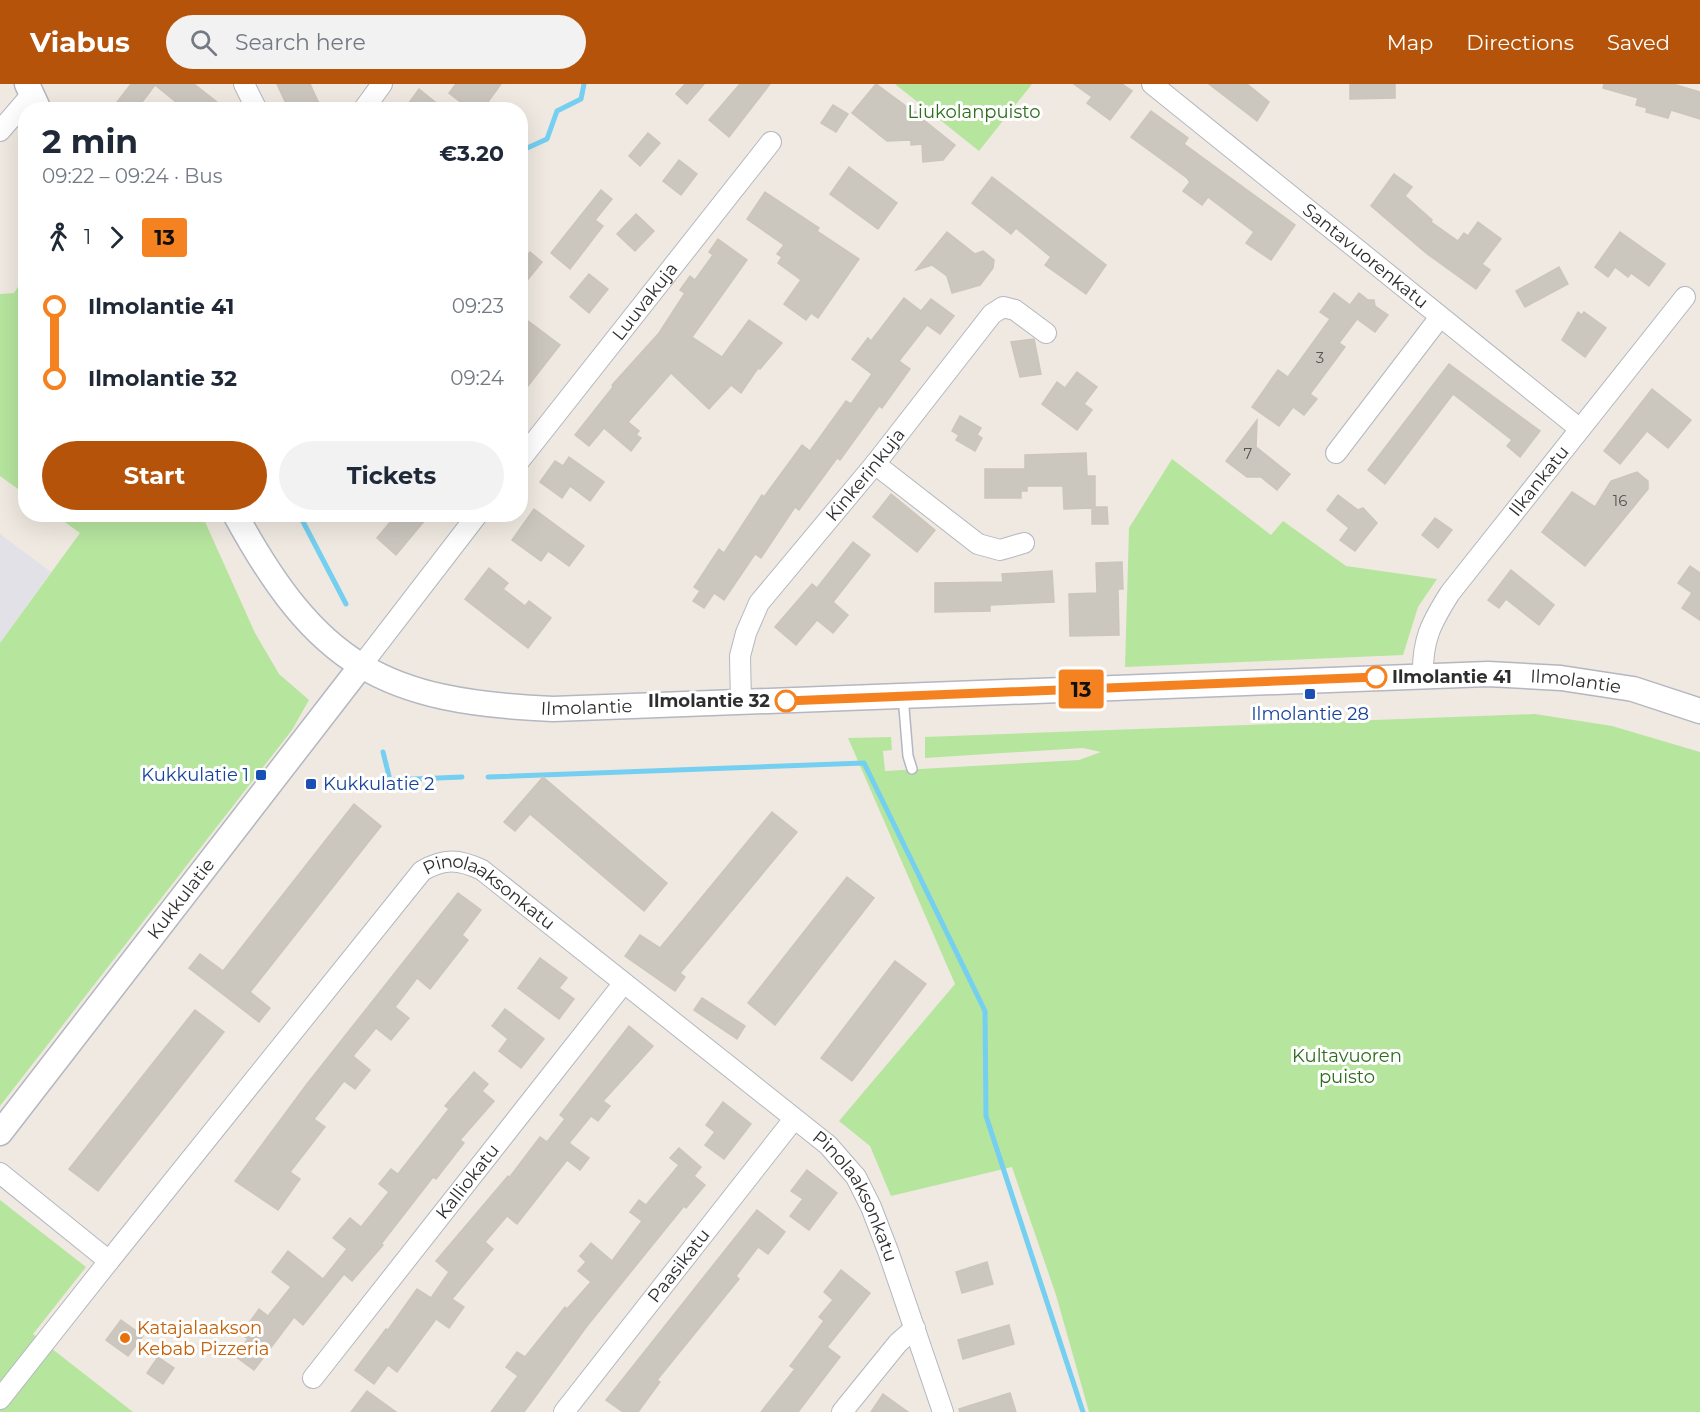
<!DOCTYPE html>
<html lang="en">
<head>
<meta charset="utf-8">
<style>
  body { margin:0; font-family:Montserrat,sans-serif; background:#f2f2f3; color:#1f2937; height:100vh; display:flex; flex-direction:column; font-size:22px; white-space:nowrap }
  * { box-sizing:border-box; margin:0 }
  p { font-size:20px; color:#747a83 }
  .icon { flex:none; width:33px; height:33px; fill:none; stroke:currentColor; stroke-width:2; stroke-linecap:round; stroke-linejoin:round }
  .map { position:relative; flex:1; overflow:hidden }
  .details { position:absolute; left:18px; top:18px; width:510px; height:420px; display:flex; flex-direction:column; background:#fff; border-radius:24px; box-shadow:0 6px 24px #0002 }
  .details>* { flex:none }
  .badge { padding:0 12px; border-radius:4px; font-size:21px; line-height:39px }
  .map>.badge { position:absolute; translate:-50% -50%; box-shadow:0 0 0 3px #fff }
  .legs { display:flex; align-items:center; gap:9px; height:66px; padding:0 24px; font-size:20px }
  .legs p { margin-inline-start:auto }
  .headline { display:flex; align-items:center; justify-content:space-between; height:102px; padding:0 24px }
  h1 { font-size:33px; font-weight:700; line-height:45px }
  .cta { display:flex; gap:12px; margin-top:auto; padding:12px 24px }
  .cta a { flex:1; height:69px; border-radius:36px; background:#b45309; color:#fff; font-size:24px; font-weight:700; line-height:69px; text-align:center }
  .cta a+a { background:#f2f2f3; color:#1f2937 }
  ul { padding:0 24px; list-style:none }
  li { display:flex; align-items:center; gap:21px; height:72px; font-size:22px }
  li i { display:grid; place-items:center; width:9px; height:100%; margin:0 8px; background:currentColor }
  li i::after { content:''; width:15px; height:15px; margin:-8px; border:4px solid; border-radius:50%; background:#fff }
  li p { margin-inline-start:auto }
  li:first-child i { background:linear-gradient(#0000 50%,currentColor 0) }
  li:last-child i { background:linear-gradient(currentColor 50%,#0000 0) }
  header { display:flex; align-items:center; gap:36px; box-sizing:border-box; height:84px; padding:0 30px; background:#b45309; color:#fff }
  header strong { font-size:28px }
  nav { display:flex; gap:33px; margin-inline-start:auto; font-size:21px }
  .search { width:420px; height:54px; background:#f2f2f3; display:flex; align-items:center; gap:15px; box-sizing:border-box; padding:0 21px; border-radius:33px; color:#747a83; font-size:22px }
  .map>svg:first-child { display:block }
</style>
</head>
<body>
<header>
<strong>Viabus</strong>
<div class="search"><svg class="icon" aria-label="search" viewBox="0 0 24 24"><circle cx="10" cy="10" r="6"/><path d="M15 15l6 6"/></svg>Search here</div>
<nav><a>Map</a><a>Directions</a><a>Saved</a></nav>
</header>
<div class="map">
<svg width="1700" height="1328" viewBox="0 0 1700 1328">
  <rect width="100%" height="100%" fill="#efe9e1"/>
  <polygon fill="#e3e1e8" points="0,450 51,488 0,559"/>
  <g fill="#b6e59e">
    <polygon points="895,0 1032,0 979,67"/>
    <polygon points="25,192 25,410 0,392 0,210 14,209"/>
    <polygon points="1172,375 1271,451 1283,437 1346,482 1437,495 1418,523 1403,571 1125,583 1129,444"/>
    <polygon points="55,431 202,431 255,549 279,590 309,616 292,646 0,1022 0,559 80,449"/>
    <polygon points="1535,630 1612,642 1700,668 1700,1328 1089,1328 1056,1211 1012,1083 891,1112 870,1062 839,1037 955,900 848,654 891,653 892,666 883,667 885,687 1079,676 1101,668 1083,664 925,674 925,653"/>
    <polygon points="0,1116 86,1183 33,1250 133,1328 0,1328"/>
  </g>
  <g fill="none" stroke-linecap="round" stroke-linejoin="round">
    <g stroke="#75cff0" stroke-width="5">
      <polyline points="520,73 525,65 547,55 557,27 581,15 584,0"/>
      <polyline points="299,430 346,520"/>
      <polyline points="383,668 390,696 462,693"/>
      <polyline points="488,693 864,679 985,927 986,1032 1083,1328"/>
    </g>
  </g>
  <g fill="#cbc7bf" stroke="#cbc5ba" stroke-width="1.5">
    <polygon points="131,0 194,0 227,26 186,26 155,1 136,26 111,26"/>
    <polygon points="277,0 310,0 320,22 312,26 289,26"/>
    <polygon points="456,0 501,0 482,26 471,26 449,9"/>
    <polygon points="685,0 704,0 687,20 676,10"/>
    <polygon points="740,0 770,0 729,53 709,36"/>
    <polygon points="876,0 914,28 920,28 920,33 955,61 943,76 923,78 922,60 911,61 911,56 887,57 852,29"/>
    <polygon points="1074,0 1122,0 1132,7 1110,36 1087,19 1092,13"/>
    <polygon points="1209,0 1247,0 1269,18 1257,37"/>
    <polygon points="1350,0 1395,0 1395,14 1350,15"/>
    <polygon points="1604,0 1673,0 1700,8 1700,35 1671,26 1668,34 1646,28 1647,24 1636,21 1638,14 1603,4"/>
    <polygon points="419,5 445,26 404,26"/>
    <polygon points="833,21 848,30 836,48 821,39"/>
    <polygon points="1151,27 1188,54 1184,60 1295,141 1271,176 1246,159 1254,148 1208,113 1202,121 1183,107 1190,98 1187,94 1131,53"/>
    <polygon points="648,49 660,59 640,82 629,72"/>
    <polygon points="679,76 697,90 681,111 663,97"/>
    <polygon points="849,83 897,119 878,145 830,110"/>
    <polygon points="1394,90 1412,103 1405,112 1432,136 1431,138 1458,157 1464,149 1468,152 1478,138 1501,155 1482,180 1490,186 1476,205 1426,169 1371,122"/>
    <polygon points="992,93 1106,181 1086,210 1045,181 1051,173 1016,144 1011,150 972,119"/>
    <polygon points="601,106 612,115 595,136 603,142 570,185 551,169"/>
    <polygon points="765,108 819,144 817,147 859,175 818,234 811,229 806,236 784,220 801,196 778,179 782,173 777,170 784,161 747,135"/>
    <polygon points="636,130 654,147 635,167 617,150"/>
    <polygon points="947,148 975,170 983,167 994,176 993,184 980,201 952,209 947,192 932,181 916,186"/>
    <polygon points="1620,148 1665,180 1649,202 1631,189 1628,193 1615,183 1608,193 1595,183"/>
    <polygon points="718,155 747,176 692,253 722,273 749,236 782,259 760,285 758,284 741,309 731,301 709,325 671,289 628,338 639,347 636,351 641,354 631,367 604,344 589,362 575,351 613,303 612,301 659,249 685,209 680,206 690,192 695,196 713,171 709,168"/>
    <polygon points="530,168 542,178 520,205 520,179"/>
    <polygon points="1559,183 1568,200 1525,223 1516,207"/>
    <polygon points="589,190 608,205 589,229 570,213"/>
    <polygon points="1334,209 1350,221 1359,209 1368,216 1374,216 1375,222 1388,231 1375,248 1357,235 1339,259 1345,263 1310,310 1317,315 1304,331 1293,323 1279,342 1252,323 1278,286 1288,293 1330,235 1320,228"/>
    <polygon points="904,214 921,227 931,215 954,232 940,250 927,241 899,277 910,285 882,324 879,322 840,376 837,374 799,426 795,423 761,474 755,470 724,516 714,509 704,524 693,517 700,507 694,503 719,465 724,469 762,411 764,413 802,361 810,367 846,317 851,320 872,290 852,275 868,254 871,257"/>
    <polygon points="1578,228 1582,231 1584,228 1606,244 1585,273 1562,256"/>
    <polygon points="520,231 560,261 520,312"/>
    <polygon points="1034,255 1041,290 1020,293 1011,258"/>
    <polygon points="1449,280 1540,347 1520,373 1507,362 1512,356 1453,310 1385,400 1368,386"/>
    <polygon points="1077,288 1097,303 1084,320 1092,326 1077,346 1042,320 1057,298 1065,304"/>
    <polygon points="1652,305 1691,336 1668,364 1647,347 1620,380 1604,367"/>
    <polygon points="960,332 981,344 977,351 982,354 975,367 956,356 959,351 952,347"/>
    <polygon points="1257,336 1256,363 1290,390 1277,406 1261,393 1247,393 1226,377"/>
    <polygon points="1086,369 1087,392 1095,392 1095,423 1107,423 1108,440 1092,440 1092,424 1064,425 1063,402 1027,402 1027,407 1021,407 1021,414 985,414 985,385 1025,385 1025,371"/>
    <polygon points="569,373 604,398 590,417 570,402 562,414 540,398 555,377 563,382"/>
    <polygon points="1637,388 1648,397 1648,405 1585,482 1542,448 1572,408 1595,423 1611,397"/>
    <polygon points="891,410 935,446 917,468 873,433"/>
    <polygon points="1338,411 1358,426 1363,424 1377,439 1355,467 1340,456 1349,444 1327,426"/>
    <polygon points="534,425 584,462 569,482 548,467 541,477 512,456"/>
    <polygon points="397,430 430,430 396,471 377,454"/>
    <polygon points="1435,434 1452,446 1438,464 1422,451"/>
    <polygon points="853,458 870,471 833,518 848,531 833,549 817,536 796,561 775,543 812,500 817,504"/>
    <polygon points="1122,478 1123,505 1118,505 1119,551 1070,552 1069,510 1097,509 1096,479"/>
    <polygon points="1690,482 1700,489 1700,536 1682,524 1692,509 1678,499"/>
    <polygon points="489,484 508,499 503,505 525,522 529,517 551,534 528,564 465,515"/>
    <polygon points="1511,486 1554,521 1539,541 1506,515 1499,524 1488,516"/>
    <polygon points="1052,487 1054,518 990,521 990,527 935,528 935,499 1003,498 1002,490"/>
    <polygon points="543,693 667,799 644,827 530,730 515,747 504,738"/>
    <polygon points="354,720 381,742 250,908 270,924 259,938 189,884 200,870 223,887"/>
    <polygon points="772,728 797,748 680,889 685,893 675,907 625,872 640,851 660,864"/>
    <polygon points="847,793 874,814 775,941 748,919"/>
    <polygon points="458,809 481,826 462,851 468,856 430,905 417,894 395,923 409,934 391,956 376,944 353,972 370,986 355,1005 344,997 314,1035 325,1043 290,1088 300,1095 278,1126 235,1097 307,1000"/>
    <polygon points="540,874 567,894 559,904 574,915 559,935 518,904"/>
    <polygon points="895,877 926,900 852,997 821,974"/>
    <polygon points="702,914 745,942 737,955 694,926"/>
    <polygon points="505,925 544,955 521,984 499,967 508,955 492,942"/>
    <polygon points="195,926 224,948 98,1107 69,1085"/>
    <polygon points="629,942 653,962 603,1017 610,1022 598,1037 591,1032 569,1059 589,1074 580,1086 567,1076 517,1140 507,1132 485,1158 493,1165 452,1215 464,1223 449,1244 436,1235 397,1288 388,1281 374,1300 355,1286 386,1245 388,1246 417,1205 431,1214 449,1188 436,1177 508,1092 509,1094 540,1053 547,1058 565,1035 560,1031"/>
    <polygon points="474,988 488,1000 482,1007 494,1017 460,1056 464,1059 436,1095 433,1093 381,1160 383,1161 352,1197 344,1190 303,1241 294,1233 254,1286 235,1272 248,1255 241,1250 259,1225 268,1232 291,1203 272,1188 288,1167 323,1195 347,1165 333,1154 350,1134 361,1143 389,1108 379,1100 391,1085 398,1090 449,1025 445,1022"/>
    <polygon points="723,1018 751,1040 724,1075 705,1061 715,1048 706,1041"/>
    <polygon points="679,1064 701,1083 694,1092 705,1101 686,1124 684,1122 587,1242 524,1328 491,1328 518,1292 506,1283 517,1268 525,1273 565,1223 567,1225 591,1198 578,1187 586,1178 580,1172 591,1159 612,1177 642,1137 630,1128 639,1116 646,1121 679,1081 670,1074"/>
    <polygon points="807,1086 837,1109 809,1146 790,1132 803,1115 791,1107"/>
    <polygon points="757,1126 785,1148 768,1170 758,1163 736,1192 739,1195 657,1296 660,1298 638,1328 623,1328 606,1316"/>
    <polygon points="987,1178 993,1200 962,1209 956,1188"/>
    <polygon points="841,1186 870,1209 827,1263 840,1273 798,1328 761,1328 795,1285 790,1282 824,1237 819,1233 833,1216 824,1208"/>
    <polygon points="121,1236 143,1252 128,1272 106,1256"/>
    <polygon points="1009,1241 1014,1260 963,1275 958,1256"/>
    <polygon points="158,1273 174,1284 163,1300 147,1289"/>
    <polygon points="367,1307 396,1328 351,1328"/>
    <polygon points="1010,1309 1016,1328 960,1328 959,1325"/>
    <polygon points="883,1310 908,1328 871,1328"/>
  </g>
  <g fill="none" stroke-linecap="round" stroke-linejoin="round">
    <g stroke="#b4b7c1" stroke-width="12">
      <polyline id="service" points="903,612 908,672 912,685"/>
    </g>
    <g stroke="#b4b7c1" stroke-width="22">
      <g id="minor">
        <polyline points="244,0 257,26"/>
        <path id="s1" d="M 1152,0 L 1580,345"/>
        <polyline points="363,26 382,0"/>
        <polyline points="0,47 32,10"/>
        <polyline points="1336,369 1440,233"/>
        <path id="s2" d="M 520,376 L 771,58"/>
        <polyline points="875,380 978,460 1000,466 1024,459"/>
        <polyline points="361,582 478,430"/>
        <path id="s3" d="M 1423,592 C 1422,556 1431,539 1450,509 L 1685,213"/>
        <path id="s4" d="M 741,619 L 740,572 L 746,549 L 759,519 L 875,380 L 992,230 L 1003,223 L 1015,226 L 1046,249"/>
        <path id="s5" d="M 0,1089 L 109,1177 L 422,787 C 444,774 459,775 482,786 L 828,1061 L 856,1093 L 871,1123 L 888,1167 L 943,1328"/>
        <path id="s6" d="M 313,1294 L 623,900"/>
        <polyline points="0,1315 109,1177"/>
        <path id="s7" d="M 564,1328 L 794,1035"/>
        <polyline points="842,1328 898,1259 915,1244"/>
      </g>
    </g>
    <g stroke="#b4b7c1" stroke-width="27">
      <g id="tertiary">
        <polyline points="27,0 39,26"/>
        <path id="s8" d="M 235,430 C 317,581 383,618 553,625 L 1488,590 L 1561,594 L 1633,605 L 1700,627"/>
        <path id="s9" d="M 0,1049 L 361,582"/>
      </g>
    </g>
    <use href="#service" stroke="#fff" stroke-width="9"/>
    <use href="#minor" stroke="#fff" stroke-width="20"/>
    <use href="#tertiary" stroke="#fff" stroke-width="24"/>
  </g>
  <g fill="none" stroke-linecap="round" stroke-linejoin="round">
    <g stroke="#fff" stroke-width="14">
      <polyline id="line-1" points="786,617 1376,593"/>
    </g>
    <use href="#line-1" stroke="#f58220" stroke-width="9"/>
  </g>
  <g fill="#fff" stroke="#f58220" stroke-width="3">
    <circle cx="1376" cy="593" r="10"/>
    <circle cx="786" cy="617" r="10"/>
  </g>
  <g fill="#1a4fb4" stroke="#fff" stroke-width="2">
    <rect x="1304" y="604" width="12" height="12" rx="3"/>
    <rect x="255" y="685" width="12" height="12" rx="3"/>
    <rect x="305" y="694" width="12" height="12" rx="3"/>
  </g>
  <circle fill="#e8710a" stroke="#fff" stroke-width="2" cx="125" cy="1254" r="6"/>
  <g text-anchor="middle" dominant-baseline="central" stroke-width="6" stroke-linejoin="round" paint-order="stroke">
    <g font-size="15" fill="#555452">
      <text x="1320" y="273">3</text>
      <text x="1248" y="369">7</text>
      <text x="1620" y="416">16</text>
    </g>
    <g font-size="18" fill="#2c6e1b" stroke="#fff">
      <text x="974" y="28">Liukolanpuisto</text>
      <text x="1347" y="972">Kultavuoren<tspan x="1347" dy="21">puisto</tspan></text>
    </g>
    <g font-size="18" fill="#2e2e2e" stroke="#fff">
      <text stroke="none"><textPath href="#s1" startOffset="274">Santavuorenkatu</textPath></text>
      <text stroke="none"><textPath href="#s2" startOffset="202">Luuvakuja</textPath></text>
      <text stroke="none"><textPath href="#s4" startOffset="270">Kinkerinkuja</textPath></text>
      <text stroke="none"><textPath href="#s3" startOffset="232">Ilkankatu</textPath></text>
      <text stroke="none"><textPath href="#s8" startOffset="1422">Ilmolantie</textPath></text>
      <text stroke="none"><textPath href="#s8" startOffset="432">Ilmolantie</textPath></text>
      <text stroke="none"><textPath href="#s9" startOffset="296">Kukkulatie</textPath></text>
      <text stroke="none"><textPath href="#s5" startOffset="718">Pinolaaksonkatu</textPath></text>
      <text stroke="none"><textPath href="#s6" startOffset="250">Kalliokatu</textPath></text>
      <text stroke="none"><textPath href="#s5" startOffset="1204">Pinolaaksonkatu</textPath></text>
      <text stroke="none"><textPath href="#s7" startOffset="186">Paasikatu</textPath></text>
    </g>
    <g font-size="18" font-weight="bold" fill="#2e2e2e" stroke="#fff" text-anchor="start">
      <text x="1392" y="593">Ilmolantie 41</text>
      <text x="770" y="617" text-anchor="end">Ilmolantie 32</text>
    </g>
    <g font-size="18" fill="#164399" stroke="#fff">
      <text x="1310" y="630">Ilmolantie 28</text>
      <text x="249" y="691" text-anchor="end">Kukkulatie 1</text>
      <text x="323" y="700" text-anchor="start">Kukkulatie 2</text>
    </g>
    <g font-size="18" fill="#c56008" stroke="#fff" text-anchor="start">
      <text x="137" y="1244">Katajalaakson<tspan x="137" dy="21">Kebab Pizzeria</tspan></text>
    </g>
  </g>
</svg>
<b class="badge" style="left:1081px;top:605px;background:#f58220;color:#111">13</b>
<section class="details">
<div class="headline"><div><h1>2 min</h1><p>09:22 – 09:24 · Bus</p></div><b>€3.20</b></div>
<div class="legs"><svg class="icon" aria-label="walk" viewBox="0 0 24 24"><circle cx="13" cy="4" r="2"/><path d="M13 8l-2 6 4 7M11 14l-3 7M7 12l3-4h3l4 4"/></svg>1<svg class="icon" aria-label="forward" viewBox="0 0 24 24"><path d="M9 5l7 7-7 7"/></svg><b class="badge" style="background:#f58220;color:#111">13</b></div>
<ul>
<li><i style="color:#f58220"></i><b>Ilmolantie 41</b><p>09:23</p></li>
<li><i style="color:#f58220"></i><b>Ilmolantie 32</b><p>09:24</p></li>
</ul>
<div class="cta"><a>Start</a><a>Tickets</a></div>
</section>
</div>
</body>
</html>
